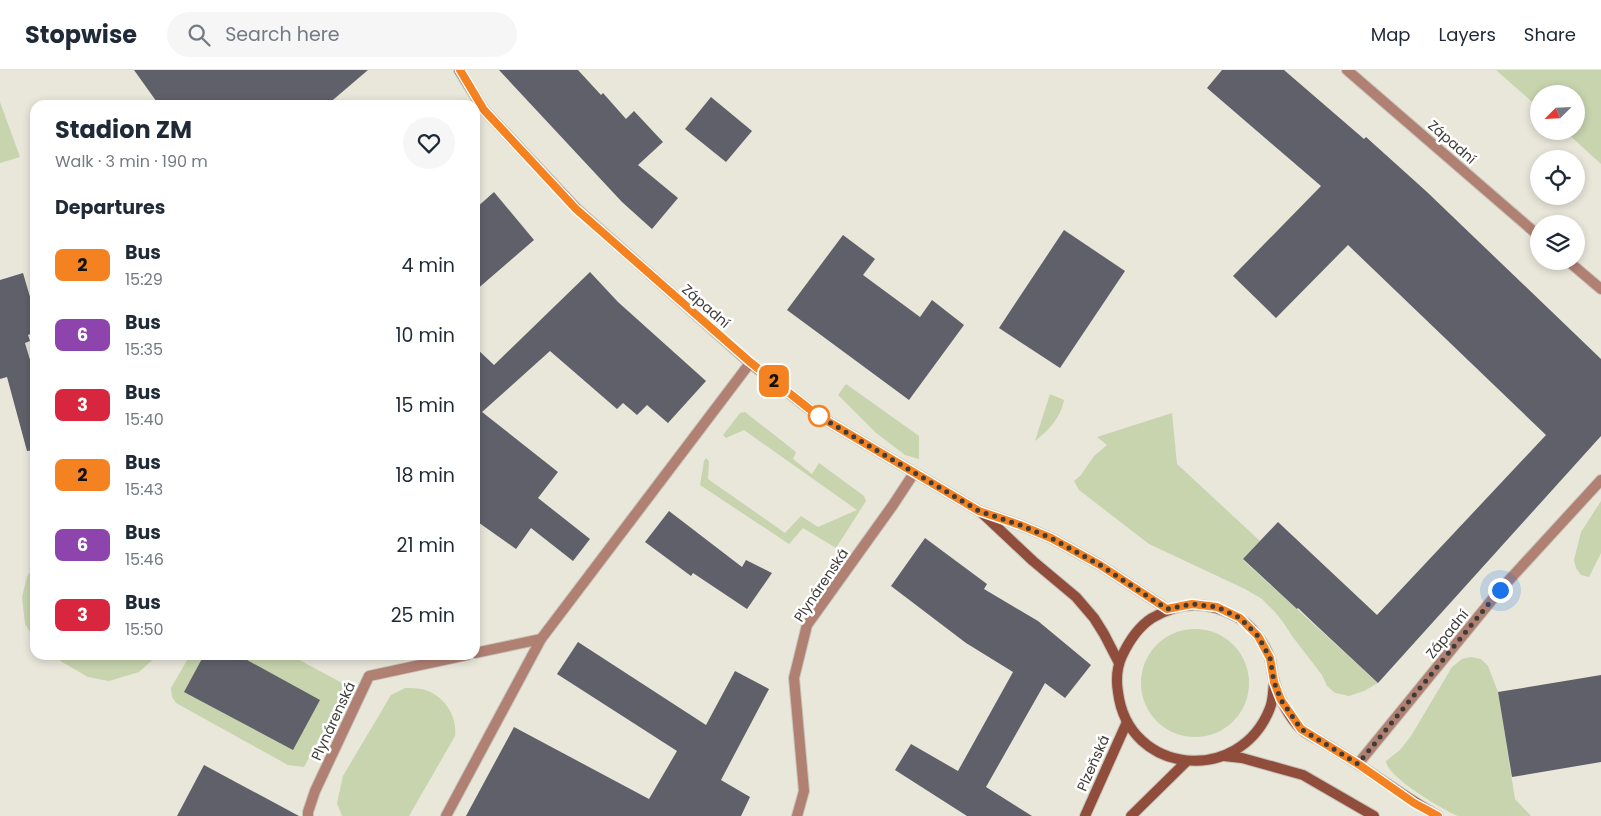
<!DOCTYPE html>
<html lang="en">
<head>
<meta charset="utf-8">
<style>
  body { margin:0; font-family:Poppins,sans-serif; background:#f6f6f7; color:#1f2937; height:100vh; display:flex; flex-direction:column; font-size:19px; white-space:nowrap }
  * { box-sizing:border-box; margin:0 }
  p { font-size:16px; color:#747a83 }
  .icon { flex:none; width:28px; height:28px; fill:none; stroke:currentColor; stroke-width:2; stroke-linecap:round; stroke-linejoin:round }
  .map { position:relative; flex:1; overflow:hidden }
  .panel { position:absolute; left:30px; top:30px; width:450px; height:560px; display:flex; flex-direction:column; background:#fff; border-radius:15px; box-shadow:0 2px 8px #0003 }
  .panel>* { flex:none }
  .badge { padding:0 10px; border-radius:8px; font-size:18px; line-height:32px }
  .needle { width:32px; rotate:246deg }
  .controls { position:absolute; left:1530px; top:15px; display:grid; gap:10px }
  .controls a { display:grid; place-items:center; width:55px; height:55px; border-radius:50%; background:#fff; box-shadow:0 2px 8px #0003; font-size:25px }
  .you { position:absolute; width:25px; height:25px; margin:-12px; border:4px solid #fff; border-radius:50%; background:#1a73e8; box-shadow:0 0 0 8px #1a73e833 }
  .map>.badge { position:absolute; translate:-50% -50%; box-shadow:0 0 0 2px #fff }
  h2 { padding:0 25px; font-size:19px; line-height:45px }
  .round { display:grid; place-items:center; flex:none; width:52px; height:52px; border-radius:26px; background:#f6f6f7 }
  .head { display:flex; align-items:center; justify-content:space-between; height:85px; padding:0 25px }
  h1 { font-size:24px; font-weight:700; line-height:38px }
  ul { padding:0; list-style:none }
  li { display:flex; align-items:center; gap:15px; height:70px; padding:0 25px }
  li div { flex:1 }
  li b { display:block; font-size:19px }
  li em { font-style:normal }
  li .badge { min-width:55px; font-weight:700; text-align:center }
  header { display:flex; align-items:center; gap:30px; box-sizing:border-box; height:70px; padding:0 25px; background:#fff; border-bottom:1px solid #e0e1e3 }
  header strong { font-size:24px }
  nav { display:flex; gap:28px; margin-inline-start:auto; font-size:18px }
  .search { width:350px; height:45px; background:#f6f6f7; display:flex; align-items:center; gap:12px; box-sizing:border-box; padding:0 18px; border-radius:28px; color:#747a83; font-size:19px }
  .map>svg:first-child { display:block }
</style>
</head>
<body>
<header>
<strong>Stopwise</strong>
<div class="search"><svg class="icon" aria-label="search" viewBox="0 0 24 24"><circle cx="10" cy="10" r="6"/><path d="M15 15l6 6"/></svg>Search here</div>
<nav><a>Map</a><a>Layers</a><a>Share</a></nav>
</header>
<div class="map">
<svg width="1601" height="746" viewBox="0 0 1601 746">
  <rect width="100%" height="100%" fill="#e9e6da"/>
  <g fill="#c7d4ae">
    <polygon points="1496,0 1601,0 1601,94 1565,61 1576,61 1576,24 1539,24 1539,38"/>
    <polygon points="0,32 20,87 0,93"/>
    <polygon points="846,314 919,366 919,389 905,385 875,362 838,325"/>
    <path d="M 1050,324 L 1064,330 C 1061,347 1049,360 1035,371 Z"/>
    <polygon points="745,342 796,382 793,389 812,404 819,393 864,426 866,431 836,478 803,458 789,474 700,415 704,391 706,388 709,391 708,409 785,463 801,446 818,457 857,440 744,360 726,368 723,365 740,343"/>
    <polygon points="1172,343 1177,394 1260,471 1243,490 1378,613 1364,621 1349,626 1335,623 1327,616 1322,605 1292,566 1283,552 1275,542 1262,529 1245,519 1149,474 1079,420 1074,411 1081,405 1094,386 1107,375 1097,367"/>
    <polygon points="1601,431 1601,483 1589,507 1581,505 1576,498 1574,490 1581,462"/>
    <polygon points="35,493 35,569 25,554 22,527 27,507"/>
    <circle cx="1195" cy="613" r="54"/>
    <polygon points="53,585 158,585 139,602 109,611 88,607 62,592"/>
    <polygon points="190,585 290,585 344,614 345,617 342,626 304,697 288,695 176,633 172,627 171,618"/>
    <path d="M 1471,587 L 1481,589 L 1488,596 L 1498,622 L 1515,729 L 1531,746 L 1458,746 C 1442,739 1387,707 1386,691 L 1400,680 L 1411,666 L 1452,597 L 1462,589 Z"/>
    <path d="M 405,618 C 411,618 416,618 421,619 C 442,623 458,645 455,666 L 409,746 L 342,746 L 337,733 L 343,706 L 391,625 Z"/>
  </g>
  <g fill="#5f606a">
    <polygon points="134,0 368,0 327,35 159,35"/>
    <polygon points="499,0 578,0 601,25 603,23 626,49 634,41 663,72 638,95 678,128 652,159 622,132"/>
    <polygon points="1222,0 1284,0 1364,69 1366,67 1427,122 1601,289 1601,366 1378,613 1319,558 1298,538 1297,539 1243,489 1278,452 1377,545 1546,365 1348,175 1276,248 1233,206 1321,116 1207,18"/>
    <polygon points="711,27 752,61 726,92 685,59"/>
    <polygon points="494,122 534,170 475,221 475,139"/>
    <polygon points="1064,160 1125,201 1060,298 999,258"/>
    <polygon points="843,165 875,189 863,205 920,247 932,230 964,255 909,330 787,240"/>
    <polygon points="590,202 618,232 706,311 668,353 647,335 637,345 623,333 617,339 550,281 482,342 558,402 538,428 590,469 573,491 531,458 516,479 475,450 475,277 494,295"/>
    <polygon points="23,203 35,244 35,262 28,265 30,271 25,273 35,307 35,380 27,381 7,307 0,309 0,210"/>
    <polygon points="669,441 742,497 746,490 772,503 747,539 693,503 691,506 645,472"/>
    <polygon points="925,468 987,514 984,519 1038,551 1091,595 1065,628 1045,613 986,717 1032,746 967,746 895,700 911,674 958,701 1013,602 966,573 891,516"/>
    <polygon points="578,572 706,655 735,601 769,619 721,710 750,727 741,746 466,746 514,657 649,729 677,681 557,604"/>
    <polygon points="204,585 238,585 320,630 293,680 184,622"/>
    <polygon points="1601,605 1601,692 1512,707 1498,622"/>
    <polygon points="204,695 299,746 177,746"/>
  </g>
  <g fill="none" stroke-linecap="round" stroke-linejoin="round">
    <g stroke="#c7c4ba" stroke-width="12">
      <g id="street">
        <polyline points="1347,0 1539,166"/>
        <polyline points="1568,191 1601,219"/>
        <polyline points="475,583 541,569"/>
        <polyline points="1358,694 1500,520 1601,410"/>
        <polyline points="308,746 308,742 315,721 369,606 467,585"/>
        <polyline points="446,746 541,569 750,293"/>
        <polyline points="797,746 804,721 794,608 807,555 893,435 914,403"/>
      </g>
    </g>
    <g stroke="#c7c4ba" stroke-width="12">
      <g id="secondary">
        <polyline points="459,0 484,40 577,139 750,293 817,345 979,441 1020,455 1051,468 1100,495 1167,539"/>
        <polyline points="982,443 1033,491 1076,527 1094,548 1104,564 1119,593"/>
        <path d="M 1274,612 C 1273,621 1273,631 1270,638 C 1240,716 1128,705 1118,622 C 1116,610 1117,597 1122,586 C 1129,571 1138,557 1152,548 C 1182,531 1207,531 1237,547 C 1252,555 1264,573 1270,588 C 1272,596 1272,605 1275,614 C 1279,628 1290,649 1301,659 C 1305,663 1312,666 1317,669 C 1330,676 1343,685 1356,693 C 1383,710 1409,730 1438,746"/>
        <polyline points="1224,686 1242,688 1303,705 1374,746"/>
        <polyline points="1085,746 1127,652"/>
        <polyline points="1131,746 1187,691"/>
      </g>
    </g>
    <use href="#street" stroke="#b08073" stroke-width="10"/>
    <use href="#secondary" stroke="#914d3c" stroke-width="10"/>
  </g>
  <g fill="none" stroke-linecap="round" stroke-linejoin="round">
    <g stroke="#fff" stroke-width="11">
      <polyline id="line" points="460,0 484,40 576,139 750,292 817,345 979,441 1020,455 1051,468 1100,495 1167,539 1192,534 1217,537 1240,548 1258,566 1270,588 1274,612 1281,630 1301,659 1358,694 1414,733 1438,746"/>
    </g>
    <use href="#line" stroke="#f58220" stroke-width="8"/>
    <polyline stroke="#3e3c38" stroke-width="5" stroke-dasharray="0 9" points="819,346 817,345 979,441 1020,455 1051,468 1100,495 1167,539 1192,534 1217,537 1240,548 1258,566 1270,588 1274,612 1281,630 1301,659 1358,694 1500,520"/>
  </g>
  <circle fill="#fff" stroke="#f58220" stroke-width="2.5" cx="819" cy="346" r="10"/>
  <g text-anchor="middle" dominant-baseline="central" stroke-width="5" stroke-linejoin="round" paint-order="stroke">
    <g font-size="14" fill="#3e3c38" stroke="#fff">
      <text transform="translate(1452 72) rotate(41)">Západní</text>
      <text transform="translate(706 236) rotate(41)">Západní</text>
      <text transform="translate(821 515) rotate(-56)">Plynárenská</text>
      <text transform="translate(1447 564) rotate(-51)">Západní</text>
      <text transform="translate(333 651) rotate(-65)">Plynárenská</text>
      <text transform="translate(1093 693) rotate(-66)">Plzeňská</text>
    </g>
  </g>
</svg>
<div class="controls">
<a><svg class="needle" viewBox="-14 -14 28 28"><path d="M0-13l5 13h-10z" fill="#e53935"/><path d="M0 13l5-13h-10z" fill="#747a83"/></svg></a>
<a><svg class="icon" aria-label="locate" viewBox="0 0 24 24"><circle cx="12" cy="12" r="6"/><path d="M12 2v4M12 18v4M2 12h4M18 12h4"/></svg></a>
<a><svg class="icon" aria-label="layers" viewBox="0 0 24 24"><path d="M12 4l9 5-9 5-9-5zM3 14l9 5 9-5"/></svg></a>
</div>
<div class="you" style="left:1500px;top:520px"></div>
<b class="badge" style="left:774px;top:311px;background:#f58220;color:#111">2</b>
<section class="panel">
<div class="head"><div><h1>Stadion ZM</h1><p>Walk · 3 min · 190 m</p></div><a class="round"><svg class="icon" aria-label="heart" viewBox="0 0 24 24"><path d="M12 20l-8-8c-3-5 5-10 8-4 3-6 11-1 8 4z"/></svg></a></div>
<h2>Departures</h2>
<ul>
<li><span class="badge" style="background:#f58220;color:#111">2</span><div><b>Bus</b><p>15:29</p></div><em>4 min</em></li>
<li><span class="badge" style="background:#8e44ad;color:#fff">6</span><div><b>Bus</b><p>15:35</p></div><em>10 min</em></li>
<li><span class="badge" style="background:#d7263d;color:#fff">3</span><div><b>Bus</b><p>15:40</p></div><em>15 min</em></li>
<li><span class="badge" style="background:#f58220;color:#111">2</span><div><b>Bus</b><p>15:43</p></div><em>18 min</em></li>
<li><span class="badge" style="background:#8e44ad;color:#fff">6</span><div><b>Bus</b><p>15:46</p></div><em>21 min</em></li>
<li><span class="badge" style="background:#d7263d;color:#fff">3</span><div><b>Bus</b><p>15:50</p></div><em>25 min</em></li>
</ul>
</section>
</div>
</body>
</html>
